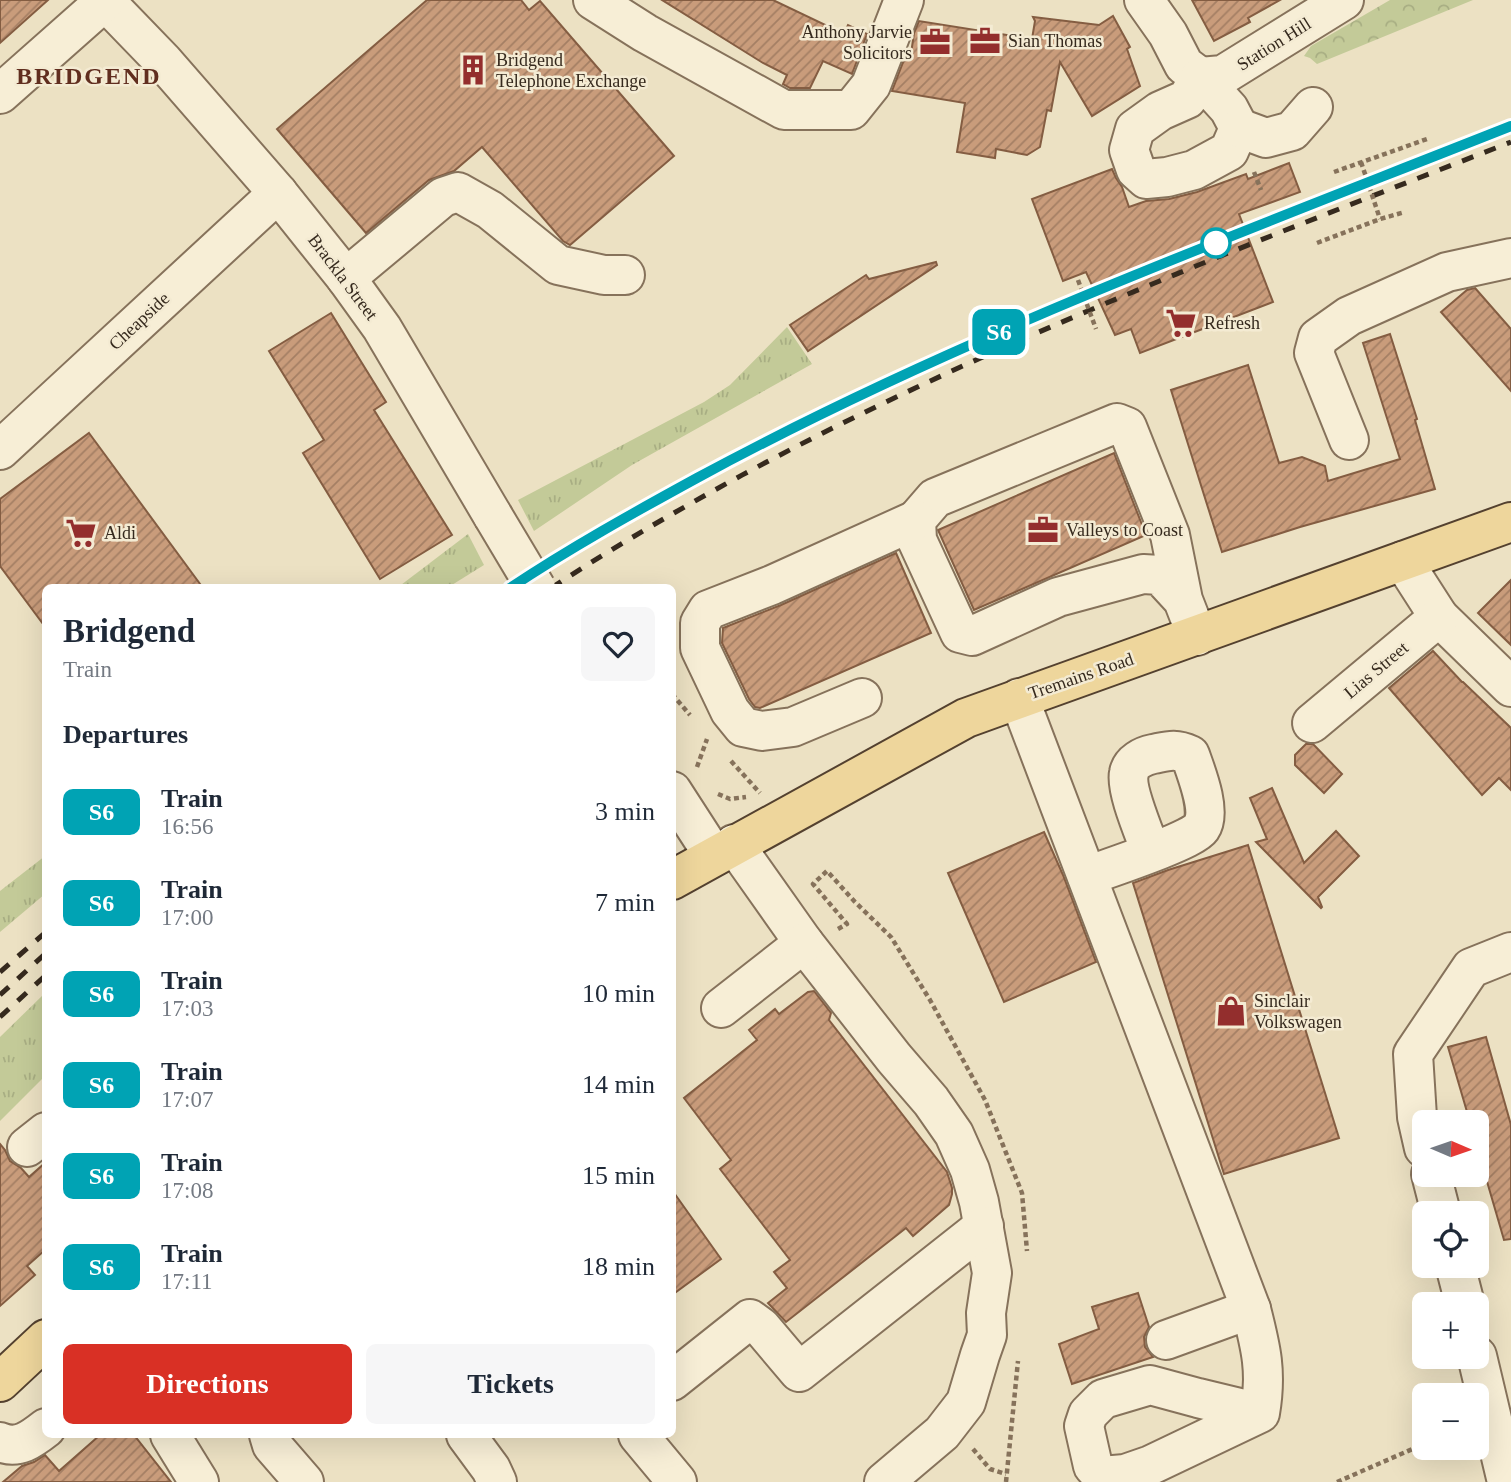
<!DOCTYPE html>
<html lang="en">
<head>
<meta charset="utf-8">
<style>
  body { margin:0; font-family:"Times New Roman",serif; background:#f6f6f7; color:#1f2937; height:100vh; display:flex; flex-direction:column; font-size:26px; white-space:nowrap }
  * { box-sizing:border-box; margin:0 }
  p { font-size:23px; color:#747a83 }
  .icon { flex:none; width:38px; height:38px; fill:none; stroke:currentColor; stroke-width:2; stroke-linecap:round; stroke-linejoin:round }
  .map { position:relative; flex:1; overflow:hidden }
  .drawer { position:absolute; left:42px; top:584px; width:634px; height:854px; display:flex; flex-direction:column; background:#fff; border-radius:10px; box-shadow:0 7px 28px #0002 }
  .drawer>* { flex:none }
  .badge { padding:0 14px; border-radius:10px; font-size:24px; line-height:46px }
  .needle { width:46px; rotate:92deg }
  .tools { position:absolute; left:1412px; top:1110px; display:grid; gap:14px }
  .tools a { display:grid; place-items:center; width:77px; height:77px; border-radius:10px; background:#fff; box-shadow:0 7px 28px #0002; font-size:35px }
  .map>.badge { position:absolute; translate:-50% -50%; box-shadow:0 0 0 4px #fff }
  h2 { padding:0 21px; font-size:26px; line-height:63px }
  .round { display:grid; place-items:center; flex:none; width:74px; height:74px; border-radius:10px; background:#f6f6f7 }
  .summary { display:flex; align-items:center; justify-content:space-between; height:119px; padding:0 21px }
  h1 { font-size:33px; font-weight:600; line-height:52px }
  .cta { display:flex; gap:14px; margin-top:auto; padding:14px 21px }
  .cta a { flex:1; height:80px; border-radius:10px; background:#d93025; color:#fff; font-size:28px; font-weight:600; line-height:80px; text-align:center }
  .cta a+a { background:#f6f6f7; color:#1f2937 }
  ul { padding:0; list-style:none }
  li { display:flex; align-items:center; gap:21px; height:91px; padding:0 21px }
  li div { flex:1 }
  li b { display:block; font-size:26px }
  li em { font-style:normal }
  li .badge { min-width:77px; font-weight:700; text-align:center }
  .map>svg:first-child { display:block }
</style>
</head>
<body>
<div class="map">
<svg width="1511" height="1482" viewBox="0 0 1511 1482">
  <defs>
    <pattern id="grass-tufts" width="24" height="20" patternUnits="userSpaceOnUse" patternTransform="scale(1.75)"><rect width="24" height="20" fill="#c3ca98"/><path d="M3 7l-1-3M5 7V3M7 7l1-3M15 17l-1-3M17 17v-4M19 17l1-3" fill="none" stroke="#a8ae83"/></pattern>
    <pattern id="forest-crowns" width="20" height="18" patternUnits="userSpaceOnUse" patternTransform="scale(1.75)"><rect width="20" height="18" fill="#c3ca98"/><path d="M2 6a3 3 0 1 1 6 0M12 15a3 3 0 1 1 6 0" fill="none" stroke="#a8ae83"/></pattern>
    <pattern id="building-hatch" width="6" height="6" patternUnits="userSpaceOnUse" patternTransform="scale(1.75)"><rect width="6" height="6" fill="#c99c7b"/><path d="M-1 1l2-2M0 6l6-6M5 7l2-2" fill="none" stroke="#a47f64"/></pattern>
  </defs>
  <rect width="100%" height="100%" fill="#ece1c3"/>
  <g fill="url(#grass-tufts)">
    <polygon points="787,327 812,364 632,465 534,531 518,500 704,402 730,385"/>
    <polygon points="468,534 484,565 447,588 397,588"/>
    <polygon points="45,856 45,894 0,932 0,891"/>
    <polygon points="45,993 45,1076 0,1121 0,1037"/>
  </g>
  <polygon fill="url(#forest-crowns)" points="1390,0 1473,0 1317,64 1310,58 1304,56 1311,46"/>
  <g fill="url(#building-hatch)" stroke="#845d42" stroke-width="2">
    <polygon points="0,0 48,0 0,43"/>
    <polygon points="427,0 521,0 529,10 540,1 674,156 570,245 563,241 482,147 454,171 429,180 366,233 277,129"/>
    <polygon points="662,0 773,0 844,34 848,25 867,34 852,74 823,61 810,88 790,88 783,84 787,75 763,63"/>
    <polygon points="1192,0 1280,0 1248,18 1250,22 1214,41"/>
    <polygon points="1113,16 1130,47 1127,49 1140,86 1092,116 1060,62 1051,111 1047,110 1040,147 1027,155 996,149 995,158 957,152 965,103 892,91 907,52 911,54 914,33 919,21 1032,39 1035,21 1033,17 1099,25"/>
    <polygon points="1289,163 1300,192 1239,214 1273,302 1140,353 1131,329 1115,335 1086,272 1063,281 1032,199 1112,169 1116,178 1122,187 1129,207 1146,201 1169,199 1197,192 1246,174 1248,179"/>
    <polygon points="936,262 937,265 808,351 790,325 866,275 869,279"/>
    <polygon points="1475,288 1511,329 1511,391 1441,312 1467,290"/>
    <polygon points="331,313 386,402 374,410 452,535 380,579 303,453 324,440 269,351"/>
    <polygon points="1390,334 1417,419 1415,420 1435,489 1300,527 1222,552 1171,390 1248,365 1279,463 1302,457 1325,466 1328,481 1400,459 1363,343"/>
    <polygon points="89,433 203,588 46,588 46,628 0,566 0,499"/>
    <polygon points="1114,453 1146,535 974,610 938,530"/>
    <polygon points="896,553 931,633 760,708 755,707 749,699 722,643 723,628 781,605"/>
    <polygon points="1511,580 1511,645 1478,613"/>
    <polygon points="1433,651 1462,682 1463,682 1511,728 1511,790 1499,778 1482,795 1389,688"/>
    <polygon points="1306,744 1313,744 1342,774 1324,793 1295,765 1295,755"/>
    <polygon points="1272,788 1304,863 1336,831 1359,856 1318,897 1322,907 1321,908 1256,842 1267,839 1250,798"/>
    <polygon points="1044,832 1063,875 1096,962 1004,1002 948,873"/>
    <polygon points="1248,845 1339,1138 1224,1174 1133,883 1168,870"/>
    <polygon points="814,991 831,1013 829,1020 947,1172 952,1188 952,1194 949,1205 913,1236 906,1228 786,1322 768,1303 787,1288 774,1272 790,1260 720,1169 731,1160 684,1098 757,1040 749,1030 775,1009 779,1014 808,992"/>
    <polygon points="1486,1037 1511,1125 1511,1239 1504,1240 1477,1147 1477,1122 1470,1122 1448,1047"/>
    <polygon points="0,1144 5,1150 10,1161 21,1168 29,1177 46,1162 46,1249 27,1266 35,1275 0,1306"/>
    <polygon points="672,1190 721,1259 672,1295"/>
    <polygon points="1138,1293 1149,1327 1144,1337 1145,1347 1153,1357 1072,1384 1059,1344 1099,1329 1092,1307"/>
    <polygon points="100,1435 134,1435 171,1482 3,1482 22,1466 34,1462 45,1455 59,1471"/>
  </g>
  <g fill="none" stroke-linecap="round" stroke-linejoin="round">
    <g stroke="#86725b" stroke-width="42">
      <g id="minor">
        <polyline points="104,0 163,61 278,193 346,278 382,328 493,516"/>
        <polyline points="593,0 645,33 784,110 851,110 871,85 904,0"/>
        <polyline points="1144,0 1168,34 1184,65 1200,77 1229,109 1239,128 1229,151 1194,170 1167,177 1146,179 1136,170 1129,150 1135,129 1160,111 1187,99 1200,77"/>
        <polyline points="1200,77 1223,75 1344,0"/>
        <polyline points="0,94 105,1"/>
        <polyline points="1239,128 1266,138 1292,131 1313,107"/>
        <polyline points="346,278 443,197 458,192 490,210 558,265 604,275 625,275"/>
        <polyline points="1349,440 1314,353 1318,338 1349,316 1447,272 1511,258"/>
        <polyline points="0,450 278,193"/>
        <polyline points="1403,561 1439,617 1511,687"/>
        <polyline points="1183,600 1160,575 1143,574 1058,597 972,636 960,633 917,540 916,520 935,498 1117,423 1127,427 1170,535 1183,600 1197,636"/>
        <polyline points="862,698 793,727 762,731 743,727 730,711 700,648 700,623 708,610 772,585 916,520"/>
        <path d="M 1019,698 L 1251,1309 C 1261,1348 1267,1372 1260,1413 L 1151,1465 L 1125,1474 L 1102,1476 L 1093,1466 L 1084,1426 L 1088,1414 L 1103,1399 L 1150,1385 L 1198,1398 L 1260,1413"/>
        <polyline points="1312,723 1439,617"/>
        <polyline points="672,791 714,856"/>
        <polyline points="734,844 804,943 894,1058 931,1101 954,1134 970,1170 979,1202 992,1273 986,1313 987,1335 980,1355 966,1402 942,1433 884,1482"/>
        <path d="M 1087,876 C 1106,869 1192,841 1201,828 C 1212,812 1196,772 1190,755 C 1175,748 1168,751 1153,754 C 1143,756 1131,762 1129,773 C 1125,789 1145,835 1151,852"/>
        <polyline points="721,1008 804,943"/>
        <polyline points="27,1147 46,1132"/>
        <polyline points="1424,1148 1417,1117 1413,1054 1471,968 1511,952"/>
        <polyline points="1431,1174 1441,1213"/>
        <polyline points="1455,1265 1465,1304"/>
        <polyline points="1166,1340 1251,1309"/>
        <polyline points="1477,1356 1507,1482"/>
        <polyline points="672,1381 750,1319 761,1327 799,1372 984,1226"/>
        <polyline points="170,1435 199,1482"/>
        <polyline points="269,1435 272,1445 304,1482"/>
        <polyline points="466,1435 491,1469 497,1482"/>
        <polyline points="638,1435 677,1482"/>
        <path d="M 0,1442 C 18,1450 32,1439 46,1428"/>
      </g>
    </g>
    <g stroke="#54412f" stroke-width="42">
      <g id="major">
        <polyline points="672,880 966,718 1511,522"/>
        <polyline points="0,1382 46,1339"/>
      </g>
    </g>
    <g stroke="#86725b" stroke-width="4.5" stroke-dasharray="5 3.5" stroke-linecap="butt">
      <polyline points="1254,172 1261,190"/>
      <polyline points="1334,172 1427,139"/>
      <polyline points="1317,243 1380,219 1405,212"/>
      <polyline points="672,694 690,715"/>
      <polyline points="731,761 760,793"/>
      <polyline points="697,767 707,739"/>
      <polyline points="718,794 730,799 746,797"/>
      <polyline points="838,929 847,924 813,884 827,871 855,902 891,937 930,1000 985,1100 1022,1193 1027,1251"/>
      <polyline points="973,1449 990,1469 1006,1474"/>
      <polyline points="1006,1482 1018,1361"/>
      <polyline points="1337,1482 1424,1444"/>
    </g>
    <use href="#minor" stroke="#f7eed6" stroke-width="38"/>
    <use href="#major" stroke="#eed69c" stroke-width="38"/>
    <g stroke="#362a1e" stroke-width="5" stroke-dasharray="12 12" stroke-linecap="butt">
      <path d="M 510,588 C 570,547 633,513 697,478 C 957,336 1236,236 1511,126"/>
      <path d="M 551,588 C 848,395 1183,270 1511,142"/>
      <polyline points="0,972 46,932"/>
      <polyline points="0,995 46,953"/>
      <polyline points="0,1017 46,975"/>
    </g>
    <g stroke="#86725b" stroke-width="42" stroke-linecap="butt">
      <polyline id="minor-bridge" points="493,516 536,588"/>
    </g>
    <g stroke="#86725b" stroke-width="4.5" stroke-dasharray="5 3.5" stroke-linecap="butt">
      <polyline points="1361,162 1380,219"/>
      <polyline points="1078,280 1096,329"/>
    </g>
    <use href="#minor-bridge" stroke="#f7eed6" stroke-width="38"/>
  </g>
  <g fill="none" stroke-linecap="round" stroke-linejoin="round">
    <g stroke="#fff" stroke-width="16">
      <path id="line" d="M 510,588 C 570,548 633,513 697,478 C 957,337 1236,235 1511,126"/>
    </g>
    <use href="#line" stroke="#00a3b4" stroke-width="10"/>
  </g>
  <defs>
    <g id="office-bare" transform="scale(2.415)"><path d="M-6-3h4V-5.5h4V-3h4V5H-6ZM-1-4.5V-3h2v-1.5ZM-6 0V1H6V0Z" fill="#932e2d" stroke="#f4ebd3" stroke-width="2.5" paint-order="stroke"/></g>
    <g id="building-bare" transform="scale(2.415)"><path d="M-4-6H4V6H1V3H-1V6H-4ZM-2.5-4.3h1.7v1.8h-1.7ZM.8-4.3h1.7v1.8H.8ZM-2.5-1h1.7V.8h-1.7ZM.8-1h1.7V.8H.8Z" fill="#932e2d" stroke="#f4ebd3" stroke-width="2.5" paint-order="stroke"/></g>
    <g id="supermarket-bare" transform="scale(2.415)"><path d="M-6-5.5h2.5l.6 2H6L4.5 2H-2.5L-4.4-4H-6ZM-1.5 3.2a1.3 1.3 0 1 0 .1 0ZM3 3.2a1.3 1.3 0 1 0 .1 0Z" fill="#932e2d" stroke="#f4ebd3" stroke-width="2.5" paint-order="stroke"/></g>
    <g id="shop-bare" transform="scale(2.415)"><path d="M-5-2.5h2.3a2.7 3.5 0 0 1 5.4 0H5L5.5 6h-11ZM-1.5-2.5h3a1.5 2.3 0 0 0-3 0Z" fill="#932e2d" stroke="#f4ebd3" stroke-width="2.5" paint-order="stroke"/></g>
  </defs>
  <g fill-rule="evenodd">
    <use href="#office-bare" x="985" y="41"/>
    <use href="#office-bare" x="935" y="42"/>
    <use href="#building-bare" x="473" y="70"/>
    <use href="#supermarket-bare" x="1181" y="323"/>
    <use href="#office-bare" x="1043" y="530"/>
    <use href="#supermarket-bare" x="81" y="533"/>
    <use href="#shop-bare" x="1231" y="1011"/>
  </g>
  <circle fill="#fff" stroke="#00a3b4" stroke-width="3.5" cx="1216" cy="243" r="14"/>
  <g text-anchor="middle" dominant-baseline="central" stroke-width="5" stroke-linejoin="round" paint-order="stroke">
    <g font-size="18" fill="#362a1e" stroke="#f4ebd3" text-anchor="start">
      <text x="912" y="32" text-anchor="end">Anthony Jarvie<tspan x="912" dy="21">Solicitors</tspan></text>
      <text x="1008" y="41">Sian Thomas</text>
      <text x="496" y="60">Bridgend<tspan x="496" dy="21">Telephone Exchange</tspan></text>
      <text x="1204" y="323">Refresh</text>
      <text x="1066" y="530">Valleys to Coast</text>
      <text x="104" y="533">Aldi</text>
      <text x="1254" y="1001">Sinclair<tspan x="1254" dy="21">Volkswagen</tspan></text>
    </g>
    <g font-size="18" fill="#362a1e" stroke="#f4ebd3">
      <text transform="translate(1274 44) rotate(-32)">Station Hill</text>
      <text transform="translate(343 277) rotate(53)">Brackla Street</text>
      <text transform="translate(139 321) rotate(-43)">Cheapside</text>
      <text transform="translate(1376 670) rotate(-40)">Lias Street</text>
      <text transform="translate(1081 676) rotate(-19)">Tremains Road</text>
    </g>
    <g font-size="24" font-weight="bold" letter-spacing="2" fill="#612e1f" stroke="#f4ebd3">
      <text x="89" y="76">BRIDGEND</text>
    </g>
  </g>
</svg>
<div class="tools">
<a><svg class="needle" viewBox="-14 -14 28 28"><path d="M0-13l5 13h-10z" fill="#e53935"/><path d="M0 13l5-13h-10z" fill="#747a83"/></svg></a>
<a><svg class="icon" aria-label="locate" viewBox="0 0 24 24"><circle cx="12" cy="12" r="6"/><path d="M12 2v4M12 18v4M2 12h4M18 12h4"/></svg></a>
<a>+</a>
<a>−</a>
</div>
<b class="badge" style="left:999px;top:332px;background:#00a3b4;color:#fff">S6</b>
<section class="drawer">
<div class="summary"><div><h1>Bridgend</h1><p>Train</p></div><a class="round"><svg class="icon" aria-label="heart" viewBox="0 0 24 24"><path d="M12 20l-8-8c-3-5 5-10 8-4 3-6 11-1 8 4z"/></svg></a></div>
<h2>Departures</h2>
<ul>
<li><span class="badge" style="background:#00a3b4;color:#fff">S6</span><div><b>Train</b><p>16:56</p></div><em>3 min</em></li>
<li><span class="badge" style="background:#00a3b4;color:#fff">S6</span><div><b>Train</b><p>17:00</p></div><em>7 min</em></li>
<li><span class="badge" style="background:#00a3b4;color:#fff">S6</span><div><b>Train</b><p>17:03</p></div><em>10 min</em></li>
<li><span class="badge" style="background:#00a3b4;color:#fff">S6</span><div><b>Train</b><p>17:07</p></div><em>14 min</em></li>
<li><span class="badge" style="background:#00a3b4;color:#fff">S6</span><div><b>Train</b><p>17:08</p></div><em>15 min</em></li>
<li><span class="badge" style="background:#00a3b4;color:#fff">S6</span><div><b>Train</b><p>17:11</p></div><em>18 min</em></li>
</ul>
<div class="cta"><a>Directions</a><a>Tickets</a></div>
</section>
</div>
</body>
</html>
